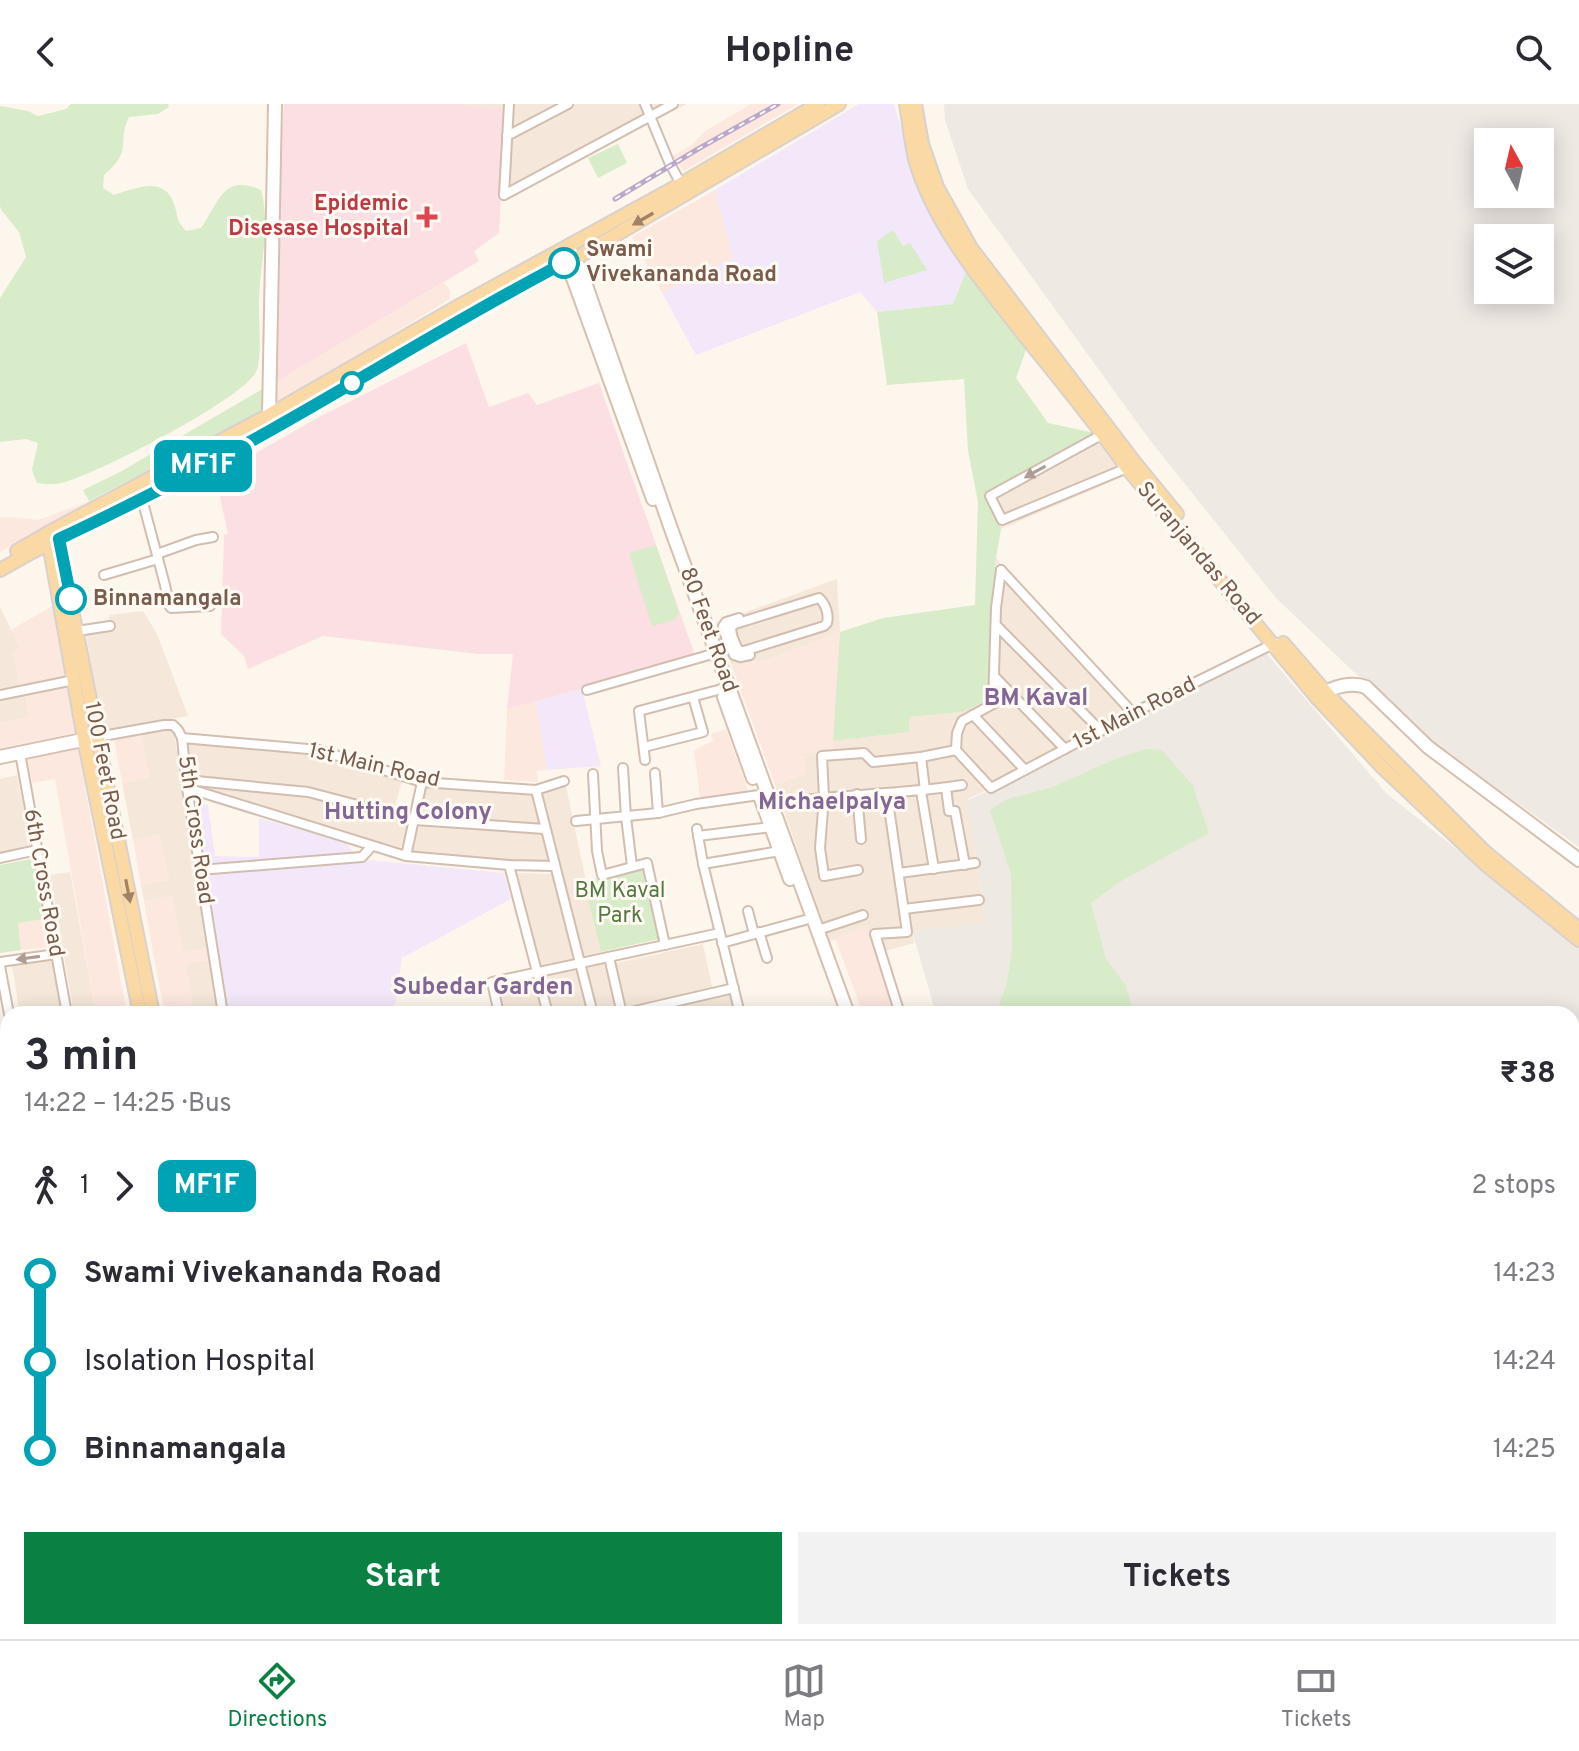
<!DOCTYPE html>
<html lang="en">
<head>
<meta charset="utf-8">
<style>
  body { margin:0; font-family:Overpass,sans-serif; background:#f2f2f3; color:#2b2b33; height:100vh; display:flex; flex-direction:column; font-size:30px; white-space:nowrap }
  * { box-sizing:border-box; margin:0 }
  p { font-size:26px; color:#7c7c81 }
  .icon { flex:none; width:44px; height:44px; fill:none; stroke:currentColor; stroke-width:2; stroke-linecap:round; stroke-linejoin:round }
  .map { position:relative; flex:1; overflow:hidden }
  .sheet { position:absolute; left:0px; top:902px; width:1580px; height:634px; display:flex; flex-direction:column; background:#fff; border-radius:24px 24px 0 0; box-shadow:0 4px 20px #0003 }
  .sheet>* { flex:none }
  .badge { padding:0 16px; border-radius:12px; font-size:28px; line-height:52px }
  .needle { width:52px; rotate:352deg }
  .tools { position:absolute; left:1474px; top:24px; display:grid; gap:16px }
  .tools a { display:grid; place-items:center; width:80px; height:80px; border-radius:0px; background:#fff; box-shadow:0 4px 20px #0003; font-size:40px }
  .map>.badge { position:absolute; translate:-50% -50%; box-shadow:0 0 0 4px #fff }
  .legs { display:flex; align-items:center; gap:12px; height:88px; padding:0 24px; font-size:26px }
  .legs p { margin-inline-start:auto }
  .summary { display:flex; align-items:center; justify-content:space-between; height:136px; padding:0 24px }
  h1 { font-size:44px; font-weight:700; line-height:60px }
  .action { display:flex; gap:16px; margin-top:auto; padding:16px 24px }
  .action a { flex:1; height:92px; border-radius:0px; background:#0b8043; color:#fff; font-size:32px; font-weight:700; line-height:92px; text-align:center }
  .action a+a { background:#f2f2f3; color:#2b2b33 }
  ul { padding:0 24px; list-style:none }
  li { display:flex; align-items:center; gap:28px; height:88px; font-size:30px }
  li i { display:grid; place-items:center; width:12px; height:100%; margin:0 10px; background:currentColor }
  li i::after { content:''; width:20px; height:20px; margin:-10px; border:6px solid; border-radius:50%; background:#fff }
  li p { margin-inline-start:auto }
  li:first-child i { background:linear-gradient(#0000 50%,currentColor 0) }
  li:last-child i { background:linear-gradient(currentColor 50%,#0000 0) }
  header { display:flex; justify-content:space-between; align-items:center; height:104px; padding:0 24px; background:#fff; font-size:36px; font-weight:700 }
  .tabs { display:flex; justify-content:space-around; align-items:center; height:112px; border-top:2px solid #e1e1e2; background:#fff; font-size:22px; color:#7c7c81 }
  .tabs a { display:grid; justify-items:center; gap:4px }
  .tabs .current { color:#0b8043 }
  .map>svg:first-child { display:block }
</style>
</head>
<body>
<header><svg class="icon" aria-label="back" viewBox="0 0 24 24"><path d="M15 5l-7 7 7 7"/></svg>Hopline<svg class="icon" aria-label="search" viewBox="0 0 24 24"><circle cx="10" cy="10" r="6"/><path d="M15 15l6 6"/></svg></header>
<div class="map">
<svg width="1579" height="1535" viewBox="0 0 1579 1535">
  <rect width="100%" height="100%" fill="#fdf6ec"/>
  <g fill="#f5e8da">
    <polygon points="461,0 687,0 501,98 505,6"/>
    <polygon points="1095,329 1125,372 1001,425 986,390"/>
    <polygon points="996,454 1140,612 968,695 985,819 913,827 914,839 875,850 865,824 829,838 775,681 805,669 803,649 834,646 833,637 909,628 910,613 963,608 991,514"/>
    <polygon points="837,475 840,528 767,556 732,562 716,519"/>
    <polygon points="0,503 20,544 13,548 20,582 0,586"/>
    <polygon points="143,507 157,530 188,612 102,627 85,525 110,520 109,511"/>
    <polygon points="25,589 30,613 0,619 0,594"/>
    <polygon points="168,625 174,627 207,844 183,848 172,792 144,797 141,781 169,776 159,731 133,736 122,678 149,673 141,630"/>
    <polygon points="188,640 319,651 402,677 394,705 309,684 190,672"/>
    <polygon points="17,671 31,742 0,748 0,675"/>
    <polygon points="197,678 325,695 412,712 404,744 368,735 195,682"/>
    <polygon points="565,678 601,848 583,852 541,685"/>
    <polygon points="426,682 532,690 540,721 420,714"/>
    <polygon points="419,720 542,729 549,758 509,758 411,750"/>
    <polygon points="70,768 96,910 74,910 50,771"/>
    <polygon points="516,769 552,770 575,856 540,863"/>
    <polygon points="703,840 713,887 622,907 612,860"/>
    <polygon points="53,856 62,910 20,910 12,862"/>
    <polygon points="209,856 218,910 194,910 185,860"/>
    <polygon points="607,859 620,910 598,910 586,863"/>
    <polygon points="578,864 589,910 551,910 540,874"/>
    <polygon points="534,874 543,910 504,910 496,882"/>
    <polygon points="729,889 734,910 625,910"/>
    <polygon points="8,992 8,1074 0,1075 0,994"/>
    <polygon points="1572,1199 1579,1200 1579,1535 1532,1535 1532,1528 1572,1528"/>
    <polygon points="8,1299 8,1445 0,1446 0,1320 3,1318 0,1300"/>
    <polygon points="405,1528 562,1528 564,1535 367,1535"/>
    <polygon points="834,1528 966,1528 966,1529 933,1535 802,1535"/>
  </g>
  <g fill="#fde8e0">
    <polygon points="751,0 798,0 684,67 672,52 692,41 705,27"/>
    <polygon points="715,86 733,154 662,189 632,133"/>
    <polygon points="444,178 450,187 450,195 273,303 274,279"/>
    <polygon points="89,397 0,448 0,414 8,413 39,416"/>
    <polygon points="54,501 68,573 20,582 13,547 20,544 11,526"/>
    <polygon points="840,528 834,646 803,649 805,669 775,681 732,562 767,556"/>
    <polygon points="70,580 79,628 0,644 0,619 30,613 25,589"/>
    <polygon points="536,597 547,666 537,667 538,678 504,676 507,605"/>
    <polygon points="726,625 748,686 700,695 694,646 713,637 711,630"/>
    <polygon points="141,630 149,673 122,678 114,634"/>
    <polygon points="78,645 127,910 96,910 55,675 32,679 27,653"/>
    <polygon points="159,731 169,776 141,781 133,736"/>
    <polygon points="172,792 183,847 207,844 209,856 185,860 194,910 165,910 155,860 144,797"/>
    <polygon points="45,815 49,843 21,846 18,819"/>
    <polygon points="865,823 875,850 896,910 863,910 835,834"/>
  </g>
  <g fill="#efe9e4" fill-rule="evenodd">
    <path d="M 944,0 L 1579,0 L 1579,743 L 1415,626 L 1276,494 L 1149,335 L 968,85 L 945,16 ZM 1488,38 L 1540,38 L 1540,90 L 1488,90 ZM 1488,134 L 1540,134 L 1540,186 L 1488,186 Z"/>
    <polygon points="1266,549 1387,690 1579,842 1579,1200 1572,1200 1572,910 936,910 912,827 985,819 968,696 986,688"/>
  </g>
  <g fill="#f3e8fa">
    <polygon points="859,0 894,0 911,56 967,165 953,200 877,208 860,188 696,251 662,189 733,154 715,86"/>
    <polygon points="582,585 601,662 547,666 536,597"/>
    <polygon points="195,698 208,701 215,752 259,753 259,714 346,738 357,755 504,769 511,795 406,852 402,853 396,898 392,903 356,910 298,910 297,907 274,910 228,910"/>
  </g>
  <g fill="#fbdfe3">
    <polygon points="284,0 461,0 505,6 499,129 474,147 479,157 274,279 277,87"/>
    <polygon points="466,239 489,303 528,289 537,301 599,279 696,554 507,605 513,550 478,550 323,532 248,565 244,552 221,530 224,431 228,430 219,389 222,387 216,372 321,312"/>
  </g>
  <g fill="#d8ecc9">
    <path d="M 71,0 L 168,0 L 169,3 L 158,10 L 129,13 C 116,41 134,46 104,71 L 103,84 L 114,91 C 136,84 166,70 175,103 C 179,117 176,115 186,127 L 201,124 C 219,99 222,69 261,86 C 271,121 260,159 259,195 C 258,213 263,253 256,268 C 243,295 94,372 61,379 C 53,381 46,380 37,379 L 32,366 L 38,339 L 26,335 L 0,338 L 0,194 L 26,153 L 19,128 L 2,107 L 0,102 L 0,2 L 28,7 L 38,12 L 66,5 Z"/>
    <polygon points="618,40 627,59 598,74 588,54"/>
    <polygon points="893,126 903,142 910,139 927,166 884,179 877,137"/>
    <polygon points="967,165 1027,243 1016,274 1048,319 1095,329 986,390 1001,425 996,454 991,514 989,595 963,608 910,613 909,628 833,637 840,528 883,514 975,501 978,398 968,347 964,275 887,281 877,208 953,200"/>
    <polygon points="264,284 264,307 89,397 83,386 120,368"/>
    <polygon points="656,441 679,509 674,516 652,522 629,449"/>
    <polygon points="1145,645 1162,646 1193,682 1209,729 1121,777 1091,799 1106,855 1126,882 1134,910 996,910 1007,878 1012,846 1011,770 990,706 1007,695 1053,683 1113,656"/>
    <polygon points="35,754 45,815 18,819 21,846 0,849 0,761"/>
    <polygon points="643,764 659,835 601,848 584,777"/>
    <polygon points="618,1528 752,1528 756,1535 619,1535"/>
  </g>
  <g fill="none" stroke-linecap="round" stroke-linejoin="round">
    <polyline stroke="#a5d3da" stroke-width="2" points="745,1528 752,1532"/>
    <g stroke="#d1beb0" stroke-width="12">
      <g id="street">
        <polyline points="645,0 669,58 681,80"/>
        <polyline points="507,32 568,0"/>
        <polyline points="504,91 673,0"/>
        <polyline points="504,91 509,0"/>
        <polyline points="1103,330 990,392 1002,416 1127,364"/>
        <polyline points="142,395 165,481 169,501 171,504 210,502"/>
        <polyline points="157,450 196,436 213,433"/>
        <polyline points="1001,466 1133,609"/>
        <polyline points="104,471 158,455"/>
        <path d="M 819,494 C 826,500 829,511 827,519 L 824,522 L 744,547 L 739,547 C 735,540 731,531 731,523 L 735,520 Z"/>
        <polyline points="739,514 726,518 723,522 727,537 734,551 740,553 750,551"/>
        <polyline points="996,521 1101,627"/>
        <polyline points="77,527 110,522"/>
        <polyline points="995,573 1065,645"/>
        <polyline points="587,586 709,551"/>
        <polyline points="0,591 74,576"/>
        <polyline points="973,611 1025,666"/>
        <polyline points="97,633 164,621 173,621 178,626 182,634 187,684 223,910"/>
        <polyline points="182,634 319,646 422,678 536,686 564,677"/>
        <polyline points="644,643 703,628 693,593"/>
        <polyline points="956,646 991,684 1133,609 1275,539"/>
        <polyline points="956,646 957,629 962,617 993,600 996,504 1001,466"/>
        <polyline points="20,649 67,910"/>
        <polyline points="921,653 925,686"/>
        <polyline points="645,656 639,607 729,583"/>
        <polyline points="623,664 626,713 632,762"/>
        <polyline points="655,669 658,709"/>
        <polyline points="593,670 597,747 602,771 647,759 665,841"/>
        <polyline points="186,676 308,688 415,716 545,725"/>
        <polyline points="187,684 406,752 509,761 555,762"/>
        <polyline points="946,684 949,707 955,707 965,761"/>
        <polyline points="536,686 593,910"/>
        <polyline points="921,687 934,765"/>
        <polyline points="857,690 861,735"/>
        <polyline points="887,690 907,828 875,830 900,910"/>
        <path d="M 771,700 C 835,690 898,691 962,681"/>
        <polyline points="576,717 658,709 696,700 759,691"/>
        <polyline points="697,725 703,760 740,910"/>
        <polyline points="698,732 771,723"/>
        <polyline points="406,752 422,678"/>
        <polyline points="0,754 37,746"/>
        <polyline points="703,760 774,748"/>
        <polyline points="509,761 548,910"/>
        <polyline points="199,766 362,753 372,742"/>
        <polyline points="858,766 824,772 820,744 824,693 822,652 864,649 873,658 921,653 956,646"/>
        <polyline points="899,769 975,759"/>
        <polyline points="904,805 979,796"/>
        <polyline points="748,807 754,830"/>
        <polyline points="818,826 863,811"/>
        <polyline points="759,828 767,854"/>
        <polyline points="722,839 805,816"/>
        <polyline points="609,853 622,910 734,884"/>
        <polyline points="0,858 56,850"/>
        <polyline points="0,862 9,910"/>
        <polyline points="499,910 492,878 720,829"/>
        <polyline points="0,958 8,956"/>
        <polyline points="0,1208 8,1206"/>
        <polyline points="0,1249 8,1248"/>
        <polyline points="1572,1271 1579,1272"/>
        <polyline points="0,1296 8,1295"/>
        <polyline points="1572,1346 1579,1347"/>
        <polyline points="0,1451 8,1450"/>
        <polyline points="0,1465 8,1508"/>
        <polyline points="1577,1509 1579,1485"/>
        <polyline points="12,1528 13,1535"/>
        <polyline points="71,1528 72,1535"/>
        <polyline points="126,1528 127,1535"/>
        <polyline points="164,1528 165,1535"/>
        <polyline points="568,1528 569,1535"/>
        <polyline points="757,1528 761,1535"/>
        <polyline points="1077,1528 1078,1535"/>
        <polyline points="1123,1528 1124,1535"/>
        <polyline points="1163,1528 1164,1535"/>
        <polyline points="1398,1528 1398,1535"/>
        <polyline points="1468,1528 1490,1535"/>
        <polyline points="1282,1531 1283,1528"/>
        <polyline points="347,1534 379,1528"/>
        <polyline points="768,1535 805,1528"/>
        <polyline points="1206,1535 1207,1528"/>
        <polyline points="1241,1535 1242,1528"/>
        <polyline points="1326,1535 1327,1528"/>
        <polyline points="1450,1535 1451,1528"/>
        <polyline points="1530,1535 1530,1528"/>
      </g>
    </g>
    <g stroke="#d6c0b0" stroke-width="16">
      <g id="secondary">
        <polyline points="570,146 581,167 670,422 848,910"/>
        <polyline points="559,152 573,174 653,395"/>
        <polyline points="269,311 275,0"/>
        <path d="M 1320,592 C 1333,582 1351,578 1366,583 L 1428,643 L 1579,756"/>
        <polyline points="724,593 753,674"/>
        <polyline points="0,653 97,633"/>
        <polyline points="761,695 790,775"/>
        <polyline points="0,1158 8,1157"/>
        <polyline points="2,1169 8,1167"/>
        <polyline points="978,1528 980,1535"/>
        <polyline points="987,1528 989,1535"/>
      </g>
    </g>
    <g stroke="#dad1cd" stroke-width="16">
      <g id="primary">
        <path d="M 906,0 C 909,18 911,37 915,55 C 932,116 978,173 1017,222 C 1054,269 1093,315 1127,364 L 1317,594 L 1383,664 L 1485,760 L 1579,836"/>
        <polyline points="915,0 922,40 937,83 971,144 1136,360 1177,410"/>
        <polyline points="57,431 153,910"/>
        <polyline points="48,434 85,640 140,910"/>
        <polyline points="17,447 55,425 269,311 457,203 681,80 818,0"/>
        <polyline points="0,466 32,448 142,395 270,327 450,221 585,149 839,0"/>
        <polyline points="1283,539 1330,593 1485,748 1579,825"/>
        <polyline points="257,1528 259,1535"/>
        <polyline points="269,1528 270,1535"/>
      </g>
    </g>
    <use href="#street" stroke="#fff" stroke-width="8"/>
    <use href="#secondary" stroke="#fff" stroke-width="12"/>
    <use href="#primary" stroke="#fbd9a5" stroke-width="12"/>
    <g stroke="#b9a8c9" stroke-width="5">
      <polyline id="rail" points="615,95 698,45 778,0"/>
    </g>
    <use href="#rail" stroke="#fffaf3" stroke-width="2" stroke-dasharray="6" stroke-linecap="butt"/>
  </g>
  <defs><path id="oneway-solid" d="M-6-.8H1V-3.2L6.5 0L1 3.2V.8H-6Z" transform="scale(2)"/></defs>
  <g fill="#a18267">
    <use href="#oneway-solid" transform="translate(643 115) rotate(150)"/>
    <use href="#oneway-solid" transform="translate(128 787) rotate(79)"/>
  </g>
  <g fill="#af9d94">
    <use href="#oneway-solid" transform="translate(1035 368) rotate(151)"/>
    <use href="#oneway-solid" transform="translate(28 854) rotate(172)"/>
  </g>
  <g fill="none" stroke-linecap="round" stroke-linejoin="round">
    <g stroke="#fff" stroke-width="18">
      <path id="line-1" d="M 71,495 L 59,435 C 131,401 202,365 271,326 C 369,271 464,211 564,159"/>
    </g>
    <use href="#line-1" stroke="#00a3b4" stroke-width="12"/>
  </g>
  <path fill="#e0444e" stroke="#fffaf3" stroke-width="3" d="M423 101h8v8h8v8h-8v8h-8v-8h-8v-8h8z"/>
  <g fill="#fff" stroke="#00a3b4" stroke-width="4">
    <circle cx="564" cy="159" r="14"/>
    <circle cx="352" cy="279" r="10"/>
    <circle cx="71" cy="495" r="14"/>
  </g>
  <g text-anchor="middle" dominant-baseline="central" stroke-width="6" stroke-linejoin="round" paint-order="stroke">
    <g font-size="22" font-weight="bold" fill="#be3a42" stroke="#fffaf3" text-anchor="end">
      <text x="409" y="100">Epidemic<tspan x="409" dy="25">Disesase Hospital</tspan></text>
    </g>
    <g font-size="22" font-weight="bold" fill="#7a5c4d" stroke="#fffaf3" text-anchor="start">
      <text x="586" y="146">Swami<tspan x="586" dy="25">Vivekananda Road</tspan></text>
      <text x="93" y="495">Binnamangala</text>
    </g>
    <g font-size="22" fill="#7a5c4d" stroke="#fffaf3">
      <text transform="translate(1198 450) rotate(50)">Suranjandas Road</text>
      <text transform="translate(708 526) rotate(70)">80 Feet Road</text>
      <text transform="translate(1135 610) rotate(-27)">1st Main Road</text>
      <text transform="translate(374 662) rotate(13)">1st Main Road</text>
      <text transform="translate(104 667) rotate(79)">100 Feet Road</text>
      <text transform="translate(195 726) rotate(82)">5th Cross Road</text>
      <text transform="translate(43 779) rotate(80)">6th Cross Road</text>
    </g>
    <g font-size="22" fill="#537a41" stroke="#fffaf3">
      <text x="620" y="787">BM Kaval<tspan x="620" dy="25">Park</tspan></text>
    </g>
    <g font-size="24" font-weight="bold" fill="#846695" stroke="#fffaf3">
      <text x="1036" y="595">BM Kaval</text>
      <text x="832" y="699">Michaelpalya</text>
      <text x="408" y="709">Hutting Colony</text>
      <text x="483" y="884">Subedar Garden</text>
    </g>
  </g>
</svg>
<div class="tools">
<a><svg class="needle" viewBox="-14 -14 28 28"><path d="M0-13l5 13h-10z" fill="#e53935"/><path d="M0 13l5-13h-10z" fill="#7c7c81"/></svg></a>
<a><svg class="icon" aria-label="layers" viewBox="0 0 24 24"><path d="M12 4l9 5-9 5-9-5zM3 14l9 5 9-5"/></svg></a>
</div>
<b class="badge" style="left:203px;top:362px;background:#00a3b4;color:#fff">MF1F</b>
<section class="sheet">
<div class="summary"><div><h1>3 min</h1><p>14:22 – 14:25 · Bus</p></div><b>₹38</b></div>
<div class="legs"><svg class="icon" aria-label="walk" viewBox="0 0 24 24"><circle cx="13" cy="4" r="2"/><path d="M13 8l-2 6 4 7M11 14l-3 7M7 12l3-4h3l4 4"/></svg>1<svg class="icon" aria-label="forward" viewBox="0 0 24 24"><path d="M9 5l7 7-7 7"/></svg><b class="badge" style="background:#00a3b4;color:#fff">MF1F</b><p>2 stops</p></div>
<ul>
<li><i style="color:#00a3b4"></i><b>Swami Vivekananda Road</b><p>14:23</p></li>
<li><i style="color:#00a3b4"></i><span>Isolation Hospital</span><p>14:24</p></li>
<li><i style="color:#00a3b4"></i><b>Binnamangala</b><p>14:25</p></li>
</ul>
<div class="action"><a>Start</a><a>Tickets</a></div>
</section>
</div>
<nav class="tabs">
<a class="current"><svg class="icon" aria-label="directions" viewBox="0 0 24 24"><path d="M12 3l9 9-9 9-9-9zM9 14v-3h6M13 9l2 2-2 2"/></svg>Directions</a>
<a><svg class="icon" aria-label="map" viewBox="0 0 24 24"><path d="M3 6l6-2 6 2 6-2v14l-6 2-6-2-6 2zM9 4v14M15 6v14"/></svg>Map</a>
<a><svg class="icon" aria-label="tickets" viewBox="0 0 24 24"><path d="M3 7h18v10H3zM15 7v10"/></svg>Tickets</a>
</nav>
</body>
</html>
